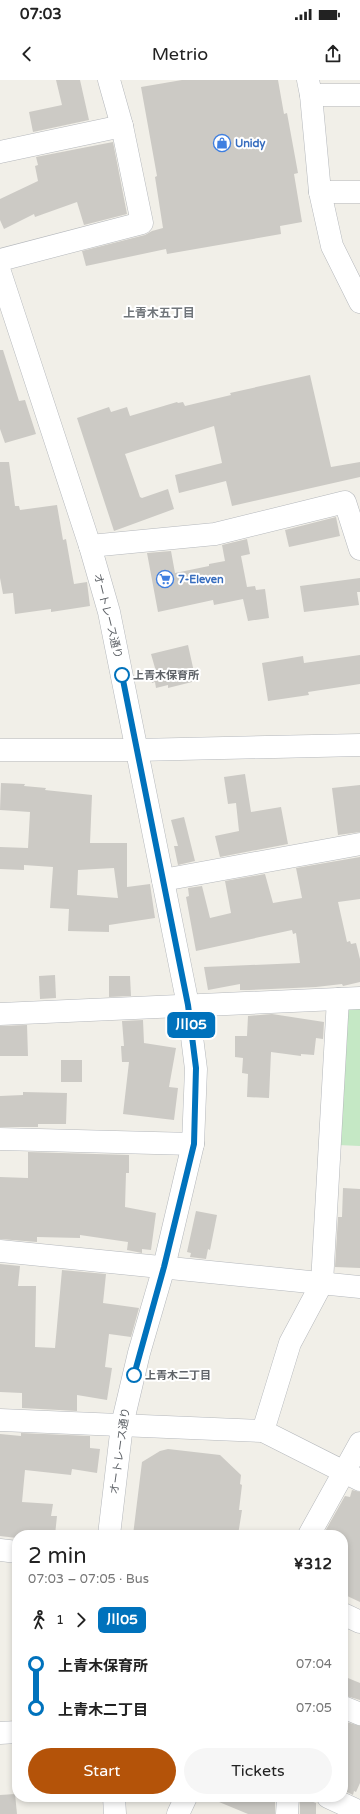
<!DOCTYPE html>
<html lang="en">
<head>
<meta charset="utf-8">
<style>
  body { margin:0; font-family:"Varela Round","Noto Sans JP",sans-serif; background:#f6f6f6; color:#222; height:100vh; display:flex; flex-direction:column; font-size:15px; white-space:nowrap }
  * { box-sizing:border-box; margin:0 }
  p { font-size:13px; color:#767676 }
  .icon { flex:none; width:22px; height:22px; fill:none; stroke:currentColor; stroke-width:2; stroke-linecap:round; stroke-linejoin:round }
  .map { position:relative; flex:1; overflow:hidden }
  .drawer { position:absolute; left:12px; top:1450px; width:336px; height:272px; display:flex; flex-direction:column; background:#fff; border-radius:16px; box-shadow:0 2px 6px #0003 }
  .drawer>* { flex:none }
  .badge { padding:0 8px; border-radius:6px; font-size:14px; line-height:26px }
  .map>.badge { position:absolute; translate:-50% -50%; box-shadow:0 0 0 2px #fff }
  .legs { display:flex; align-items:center; gap:6px; height:44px; padding:0 16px; font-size:13px }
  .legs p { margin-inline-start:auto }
  .summary { display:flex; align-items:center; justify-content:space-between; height:68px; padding:0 16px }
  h1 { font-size:22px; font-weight:600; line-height:30px }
  .primary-button { display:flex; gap:8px; margin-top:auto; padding:8px 16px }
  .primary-button a { flex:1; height:46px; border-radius:24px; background:#b45309; color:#fff; font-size:16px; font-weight:600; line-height:46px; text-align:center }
  .primary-button a+a { background:#f6f6f6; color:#222 }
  ul { padding:0 16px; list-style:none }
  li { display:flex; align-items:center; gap:14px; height:44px; font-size:15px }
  li i { display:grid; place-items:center; width:6px; height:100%; margin:0 5px; background:currentColor }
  li i::after { content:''; width:10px; height:10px; margin:-5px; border:3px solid; border-radius:50%; background:#fff }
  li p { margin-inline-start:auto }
  li:first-child i { background:linear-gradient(#0000 50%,currentColor 0) }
  li:last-child i { background:linear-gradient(currentColor 50%,#0000 0) }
  .status { display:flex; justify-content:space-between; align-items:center; height:28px; padding:0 20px; background:#fff; direction:ltr }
  .status svg { height:11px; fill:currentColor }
  header { display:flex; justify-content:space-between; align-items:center; height:52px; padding:0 16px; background:#fff; font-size:18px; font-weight:600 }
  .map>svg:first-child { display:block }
</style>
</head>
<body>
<div class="status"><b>07:03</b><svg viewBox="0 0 49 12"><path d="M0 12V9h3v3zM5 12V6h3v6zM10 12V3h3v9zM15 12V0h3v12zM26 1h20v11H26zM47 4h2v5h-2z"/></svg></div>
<header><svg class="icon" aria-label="back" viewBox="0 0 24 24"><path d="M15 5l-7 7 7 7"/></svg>Metrio<svg class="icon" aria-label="share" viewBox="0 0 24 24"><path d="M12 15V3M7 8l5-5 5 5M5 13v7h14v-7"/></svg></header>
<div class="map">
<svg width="360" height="1734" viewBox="0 0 360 1734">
  <rect width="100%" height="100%" fill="#f1efe8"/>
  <polygon fill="#c5e8c5" points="352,926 360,926 360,1066 338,1065 345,932"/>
  <g fill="#cccac5" fill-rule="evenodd">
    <polygon points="56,0 80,0 89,40 33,52 29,32 62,25"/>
    <polygon points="182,0 278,0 284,34 287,33 298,93 294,94 302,142 280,146 281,154 167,174 166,169 86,186 82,171 145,155 152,151 163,148 155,97 157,96 141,7"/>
    <polygon points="113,62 127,134 84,145 77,122 35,137 34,134 4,149 0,140 0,119 38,101 35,86 38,85 36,77"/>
    <polygon points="0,270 3,270 19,321 25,320 36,354 5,363 0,349"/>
    <polygon points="310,295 331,387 360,382 360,397 232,426 226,401 179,413 175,395 222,383 214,346 125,374 140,417 142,418 168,409 174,429 114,451 77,338 109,327 111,332 127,327 130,336 177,322 178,323 183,322 185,326 231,315 230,313"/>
    <polygon points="0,382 9,382 15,426 19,426 20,430 57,425 63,460 66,459 74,504 87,502 90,526 51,532 51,529 15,534 13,513 3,514 0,498"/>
    <polygon points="336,437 340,456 289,467 285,450"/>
    <polygon points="247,459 250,474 241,476 247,507 255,506 256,510 265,509 269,538 248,541 243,519 214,525 213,520 158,532 147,473 171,471 175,493 209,486 209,484 225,481 222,465"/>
    <polygon points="360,498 360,512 357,512 359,525 304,532 300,506"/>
    <polygon points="188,565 196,601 168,608 168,605 156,608 155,602 152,603 149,589 155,588 151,574"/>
    <polygon points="360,575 360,604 308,612 309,615 268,621 262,583 303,576 304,583"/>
    <polygon points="245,694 251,732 281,727 288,764 220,777 215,756 239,751 236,723 228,724 224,697"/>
    <path d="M 1,703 L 25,704 L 24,706 L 46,708 L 45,710 L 92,715 L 90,763 L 127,763 L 127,807 L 150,804 L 155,838 L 109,845 L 109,852 L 68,851 L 69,829 L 50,828 L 53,787 L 24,785 L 24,790 L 0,789 L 0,767 L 28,768 L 30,732 L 0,730 ZM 114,788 L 118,818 L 77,815 L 78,790 Z"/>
    <polygon points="360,705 360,752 338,755 332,708"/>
    <polygon points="184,737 195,781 178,785 174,766 178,766 171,740"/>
    <polygon points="360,777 360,819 338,822 347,862 350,861 351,864 356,863 360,879 360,902 343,906 342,904 316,907 249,910 240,910 240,904 208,910 204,887 300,883 296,853 293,854 292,850 196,871 186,817 189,816 188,808 202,806 210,838 231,833 225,801 265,794 273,823 302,818 296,788"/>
    <polygon points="55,895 56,918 40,919 39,896"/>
    <polygon points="109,896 130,896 131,916 109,917"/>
    <polygon points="272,934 324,942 323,959 316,958 314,975 301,974 301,976 271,972 269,1018 247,1017 248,994 242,993 243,978 235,977 235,956 247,956 248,936"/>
    <polygon points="143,940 144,963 176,968 169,1007 178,1008 174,1040 123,1034 129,982 122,982 121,966 124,966 122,941"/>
    <polygon points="27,945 28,976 0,976 0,946"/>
    <rect x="61" y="980" width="21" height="22"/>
    <polygon points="23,1012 67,1013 66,1044 38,1044 38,1047 0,1047 0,1016 23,1015"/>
    <polygon points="28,1072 129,1075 129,1093 126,1093 125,1127 156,1133 151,1170 142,1169 142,1173 127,1170 128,1162 80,1155 80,1158 37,1157 37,1162 0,1159 0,1097 28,1098"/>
    <polygon points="343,1108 360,1109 360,1188 335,1187 338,1137 342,1137"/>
    <polygon points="196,1131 217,1135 210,1170 208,1169 206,1179 190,1177 191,1173 187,1172"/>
    <polygon points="0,1184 20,1186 18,1206 36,1206 35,1267 55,1268 62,1190 106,1194 103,1223 139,1228 131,1257 109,1254 105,1287 112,1288 107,1320 77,1315 77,1331 22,1328 22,1313 0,1312"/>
    <polygon points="21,1353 90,1356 90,1368 100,1369 97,1393 72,1389 71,1395 25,1390 22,1422 53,1424 51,1436 57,1436 55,1455 17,1455 17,1458 0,1456 0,1354 21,1356"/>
    <polygon points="168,1369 220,1375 241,1395 240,1404 242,1405 239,1430 242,1430 238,1455 133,1455 142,1382 160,1371"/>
    <polygon points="352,1410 360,1412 360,1522 343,1514 343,1455 323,1455 345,1416 350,1417"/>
    <polygon points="343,1596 360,1603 360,1620 343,1615"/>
    <polygon points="343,1641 360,1646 360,1703 356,1712 354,1711 353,1715 343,1710"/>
    <polygon points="15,1714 17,1734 0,1734 0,1715"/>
    <polygon points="207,1717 275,1717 275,1734 248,1734"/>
    <polygon points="300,1717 316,1723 316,1734 300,1734"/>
  </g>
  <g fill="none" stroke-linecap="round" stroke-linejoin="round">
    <g stroke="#b5b8bc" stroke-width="23">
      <g id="minor">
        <polyline points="308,0 311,15 320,112 332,166 360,222"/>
        <polyline points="311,15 360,15"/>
        <polyline points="0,72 122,46"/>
        <polyline points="320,112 360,112"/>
        <polyline points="0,180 142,143 122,46 109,0"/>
        <polyline points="0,192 90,466 109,532 188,925 196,989 193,1064 164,1187 139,1273 122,1345 109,1455"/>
        <polyline points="90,466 215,454 345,422 360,469"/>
        <polyline points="0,670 137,670 360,665"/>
        <polyline points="163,800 360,764"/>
        <polyline points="0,934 360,918"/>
        <polyline points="0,1059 193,1064"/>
        <polyline points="0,1171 360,1207"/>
        <polyline points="0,1340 263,1351 360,1400"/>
        <polyline points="263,1351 290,1263 322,1203 338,919"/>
        <polyline points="309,1455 360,1363"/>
        <polyline points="0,1470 17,1472"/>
        <polyline points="343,1534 360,1542"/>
        <polyline points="343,1627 360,1634"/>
        <polyline points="0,1653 17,1652"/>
        <polyline points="114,1717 115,1734"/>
        <polyline points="328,1717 360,1732"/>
        <polyline points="178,1734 186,1717"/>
        <polyline points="287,1734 288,1717"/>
      </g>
    </g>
    <use href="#minor" stroke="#fff" stroke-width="22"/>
  </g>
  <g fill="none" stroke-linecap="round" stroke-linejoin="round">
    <g stroke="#fff" stroke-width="9">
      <polyline id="line-1" points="122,595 188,925 196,988 194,1064 164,1187 134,1295"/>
    </g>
    <use href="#line-1" stroke="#0072bc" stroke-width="6"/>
  </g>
  <defs>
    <g id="shop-ring" transform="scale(0.9)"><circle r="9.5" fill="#fff" stroke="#3f7fe0" stroke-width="1.5"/><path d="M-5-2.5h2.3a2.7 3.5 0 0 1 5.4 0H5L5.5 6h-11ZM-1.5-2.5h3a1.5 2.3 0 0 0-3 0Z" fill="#3f7fe0"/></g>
    <g id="supermarket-ring" transform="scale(0.9)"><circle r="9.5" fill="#fff" stroke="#3f7fe0" stroke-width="1.5"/><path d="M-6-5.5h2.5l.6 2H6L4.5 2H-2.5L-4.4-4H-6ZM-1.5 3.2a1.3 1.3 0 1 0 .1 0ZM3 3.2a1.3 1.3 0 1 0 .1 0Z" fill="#3f7fe0"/></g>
  </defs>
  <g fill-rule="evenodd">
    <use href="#shop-ring" x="222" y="63"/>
    <use href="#supermarket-ring" x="165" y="499"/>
  </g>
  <g fill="#fff" stroke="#0072bc" stroke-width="2">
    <circle cx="122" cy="595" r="7"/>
    <circle cx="134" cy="1295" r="7"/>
  </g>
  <g text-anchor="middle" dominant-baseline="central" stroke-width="4" stroke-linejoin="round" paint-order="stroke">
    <g font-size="11" font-weight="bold" fill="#366cbe" stroke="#fff" text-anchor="start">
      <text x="235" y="63">Unidy</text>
      <text x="178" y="499">7-Eleven</text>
    </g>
    <g font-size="11" fill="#5f6368" stroke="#fff">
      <text transform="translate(108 536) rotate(76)">オートレース通り</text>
      <text transform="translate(120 1371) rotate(-82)">オートレース通り</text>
    </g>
    <g font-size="11" font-weight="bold" fill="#5f6368" stroke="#fff" text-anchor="start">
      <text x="133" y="595">上青木保育所</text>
      <text x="145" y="1295">上青木二丁目</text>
    </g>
    <g font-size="12" font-weight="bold" fill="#70757a" stroke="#fff">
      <text x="159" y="233">上青木五丁目</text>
    </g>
  </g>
</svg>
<b class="badge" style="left:191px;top:945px;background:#0072bc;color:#fff">川05</b>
<section class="drawer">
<div class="summary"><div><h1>2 min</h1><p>07:03 – 07:05 · Bus</p></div><b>¥312</b></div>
<div class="legs"><svg class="icon" aria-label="walk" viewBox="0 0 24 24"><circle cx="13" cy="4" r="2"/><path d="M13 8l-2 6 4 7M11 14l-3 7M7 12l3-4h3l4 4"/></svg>1<svg class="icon" aria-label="forward" viewBox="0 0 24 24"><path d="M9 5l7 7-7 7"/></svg><b class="badge" style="background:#0072bc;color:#fff">川05</b></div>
<ul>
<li><i style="color:#0072bc"></i><b>上青木保育所</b><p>07:04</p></li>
<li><i style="color:#0072bc"></i><b>上青木二丁目</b><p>07:05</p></li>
</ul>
<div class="primary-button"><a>Start</a><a>Tickets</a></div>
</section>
</div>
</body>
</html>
